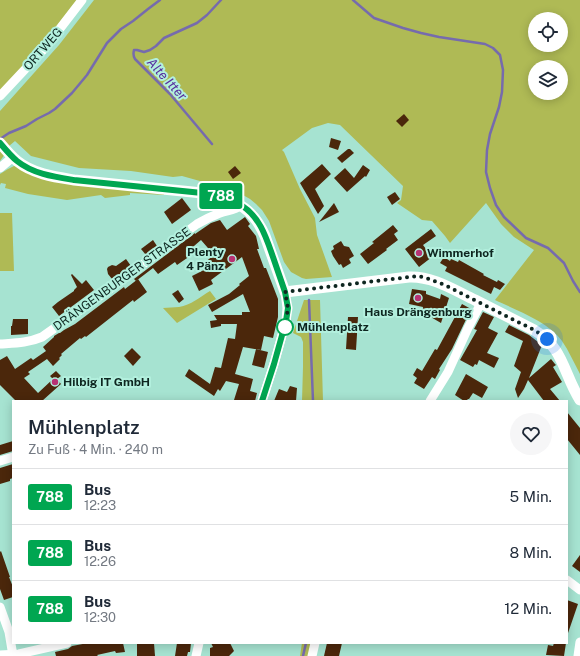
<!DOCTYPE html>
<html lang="de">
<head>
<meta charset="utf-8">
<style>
  body { margin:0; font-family:"Public Sans",sans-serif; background:#f6f6f7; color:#1f2937; height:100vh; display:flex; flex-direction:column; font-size:15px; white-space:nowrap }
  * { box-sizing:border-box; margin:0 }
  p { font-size:13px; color:#747a83 }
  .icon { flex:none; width:22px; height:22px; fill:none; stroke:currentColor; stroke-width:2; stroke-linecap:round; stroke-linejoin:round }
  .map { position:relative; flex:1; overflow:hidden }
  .drawer { position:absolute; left:12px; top:400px; width:556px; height:244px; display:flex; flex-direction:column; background:#fff; border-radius:0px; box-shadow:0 2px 10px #0003 }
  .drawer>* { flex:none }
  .badge { padding:0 8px; border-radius:3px; font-size:14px; line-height:26px }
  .buttons { position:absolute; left:528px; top:12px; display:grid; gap:8px }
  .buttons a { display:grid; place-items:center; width:40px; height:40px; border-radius:50%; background:#fff; box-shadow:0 2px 10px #0003; font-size:20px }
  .you { position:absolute; width:20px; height:20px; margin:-10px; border:3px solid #fff; border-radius:50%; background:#1a73e8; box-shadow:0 0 0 6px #1a73e833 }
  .map>.badge { position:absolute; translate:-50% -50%; box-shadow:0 0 0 2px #fff }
  .round { display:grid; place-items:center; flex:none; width:42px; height:42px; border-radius:21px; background:#f6f6f7 }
  .overview { display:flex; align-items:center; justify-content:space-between; height:68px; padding:0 16px }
  h1 { font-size:19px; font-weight:600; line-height:30px }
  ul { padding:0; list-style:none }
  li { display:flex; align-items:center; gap:12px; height:56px; padding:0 16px; border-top:1px solid #e0e1e3 }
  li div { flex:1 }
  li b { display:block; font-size:15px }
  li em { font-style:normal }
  li .badge { min-width:44px; font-weight:700; text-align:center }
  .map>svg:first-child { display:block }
</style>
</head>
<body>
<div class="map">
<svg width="580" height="656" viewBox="0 0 580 656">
  <rect width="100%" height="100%" fill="#a6e3d1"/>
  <g fill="#afba55" fill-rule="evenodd">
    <polygon points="0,0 77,0 42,45 0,92"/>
    <path d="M 94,0 L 580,0 L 580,374 C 574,363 569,351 562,341 C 549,322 516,310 495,300 L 534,250 L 514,237 L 501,224 L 486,203 L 450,243 L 445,236 L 432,221 L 422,220 L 397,203 L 401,200 L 403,186 L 340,125 L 328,123 L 312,128 L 282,150 L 284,152 L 300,189 L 315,218 L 317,235 L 332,277 L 306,279 L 302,278 L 291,272 L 284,262 L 269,221 L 262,210 L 256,204 L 250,199 L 227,186 L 207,183 L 182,176 L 173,177 L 131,171 L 79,168 L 31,156 L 15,141 L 3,151 L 5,154 L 0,161 L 0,111 L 59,45 ZM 535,19 L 561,19 L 561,45 L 535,45 ZM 535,67 L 561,67 L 561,93 L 535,93 Z"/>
    <polygon points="14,166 164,193 164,195 130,193 130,195 105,198 101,195 67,200 28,194 5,188 6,184 1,183 0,185 0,174 8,169"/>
    <polygon points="0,213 12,213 14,271 0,271"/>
    <path d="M 210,291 L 216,299 L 177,323 L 163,308 C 168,308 174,307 179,307 C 191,305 200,297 210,291 Z"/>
    <polygon points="304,300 320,300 323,401 302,401 303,367 303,342 301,337 293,333"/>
    <polygon points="302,643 312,643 309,656 300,656"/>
  </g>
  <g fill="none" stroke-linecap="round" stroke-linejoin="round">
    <g stroke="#766bad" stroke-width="2.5">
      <polyline points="353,0 374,18 403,28 421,33 439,37 485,44 493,48 500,55 503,70 502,92 499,107 490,134 487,150 486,172 490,188 496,205 504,217 526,238 548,248 564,263 573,281 580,292"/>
      <polyline points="0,139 9,133 26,126 37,119 49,113 55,109 72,93 87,75 107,43 121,29 133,21 148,9 160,0"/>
      <path d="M 212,144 L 170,94 L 135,59 C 133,56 133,54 134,50 L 137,50 L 144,52 L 150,50 L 156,46 L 164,38 L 197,23 L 207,15 L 221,0"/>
      <polyline points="309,300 313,401"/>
      <polyline points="303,656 306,643"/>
    </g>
  </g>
  <g fill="#4b270b">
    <polygon points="404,114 409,120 402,127 396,121"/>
    <polygon points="331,138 341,141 338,150 329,147"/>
    <polygon points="348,149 350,149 354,153 342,163 337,158"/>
    <polygon points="322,164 331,174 315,189 324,206 318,214 300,183"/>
    <polygon points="363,165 370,170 366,177 365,176 347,192 334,178 345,168 354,178"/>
    <polygon points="235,166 241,173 233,179 228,172"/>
    <polygon points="395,192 400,199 392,205 387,197"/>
    <polygon points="182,198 191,210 172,224 164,212"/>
    <polygon points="334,203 339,212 319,222"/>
    <polygon points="245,217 250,224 248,226 256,236 259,249 257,249 264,268 266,268 278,299 278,317 273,338 264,336 261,350 243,347 235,374 253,379 250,391 257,393 255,401 238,401 234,400 239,384 226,381 220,391 218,389 214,396 185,376 189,369 210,384 215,367 221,368 228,338 235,339 237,324 221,324 221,326 211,328 210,321 217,320 214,315 242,315 242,312 250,312 243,294 212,312 208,305 229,294 240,285 239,284 249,276 242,257 211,280 213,284 199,291 192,276 208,268 204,263 214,255 201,240 187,252 190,256 177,265 175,262 158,274 153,268 136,281 134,279 195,233 195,234 211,223 220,220 227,230"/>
    <polygon points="393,225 398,231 394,234 398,240 386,249 387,250 368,264 360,254 374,243 372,242"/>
    <polygon points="431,229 436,236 423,245 432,257 419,267 405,249"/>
    <polygon points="153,240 157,246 146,255 141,249"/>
    <polygon points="341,241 344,246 349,247 354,256 349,259 351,263 343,268 341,264 339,265 333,256 331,251 334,249 333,246"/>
    <polygon points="444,257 450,261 451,259 458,262 459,260 484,274 483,275 497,282 498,280 505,284 500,290 494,287 491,294 445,271 447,267 440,263"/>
    <polygon points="126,259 131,266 116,277 116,276 112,279 108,274 107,269 108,267 112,265 116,266"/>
    <polygon points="72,274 82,284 86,280 94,290 59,316 52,307 58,302 74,291 74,290 77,287 71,275"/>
    <polygon points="138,279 147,292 134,302 133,300 86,337 85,336 81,339 80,338 61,354 62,355 59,358 60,359 53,366 47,359 28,372 30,374 24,378 38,393 53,379 50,376 56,371 61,376 57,379 61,384 42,401 16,401 0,385 0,360 7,356 15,369 31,358 33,360 46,351 43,347 54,337 54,336 59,333 60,333 64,330 75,324 124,287 125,289"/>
    <polygon points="412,289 426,291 426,294 440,299 441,294 449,298 441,323 429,316 422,315 423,307 409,304"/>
    <polygon points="178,290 184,299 179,303 172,294"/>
    <polygon points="462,304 471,309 452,349 439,369 440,370 435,379 432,377 424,389 414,383 417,378 413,375 417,368 422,371 435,349 437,350"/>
    <polygon points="483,312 494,317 488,328 498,333 487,353 499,358 494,368 479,360 477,365 475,364 473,367 460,360 477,330 474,329"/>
    <polygon points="348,317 358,317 356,350 346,349"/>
    <polygon points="13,319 28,319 28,334 11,335 11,326 12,326"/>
    <polygon points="509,325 529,335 542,345 529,378 551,359 555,364 556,365 553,367 562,382 550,389 560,401 544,401 528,380 524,389 518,398 515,389 521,372 514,366 523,341 505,332"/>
    <polygon points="132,348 141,357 133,366 124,356"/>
    <polygon points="256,349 268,352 264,368 252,365"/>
    <polygon points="466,374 488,387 482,398 473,393 469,399 468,399 466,401 464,401 455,395"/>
    <polygon points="290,386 297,388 296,401 274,401 279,389 287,392"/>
    <polygon points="567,412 580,428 580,455 567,439"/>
    <polygon points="13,441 13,451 0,455 0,445"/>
    <polygon points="13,464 13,478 10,479 10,481 0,484 0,468"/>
    <polygon points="1,551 10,577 9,577 13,587 13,597 4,600 0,589 0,552"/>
    <polygon points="580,555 580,572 572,566"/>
    <polygon points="567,600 578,604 568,633 567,633"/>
    <polygon points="88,643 123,643 125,652 116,653 115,651 97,655 98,656 56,656 55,652 68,649 72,646"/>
    <polygon points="137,643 154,643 155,656 137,656"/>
    <polygon points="177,643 191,643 190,652 188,652 187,656 175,656"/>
    <polygon points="211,643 230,643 234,651 229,656 210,656 210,648 213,647"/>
    <polygon points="327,643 342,643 339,656 324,656"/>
    <polygon points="554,643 566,643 564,656 546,655 548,645 553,646"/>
  </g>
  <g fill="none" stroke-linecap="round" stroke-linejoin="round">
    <g stroke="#fff" stroke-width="9">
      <polyline points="0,96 45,48 82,0"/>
      <polyline points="0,168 13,157"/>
      <path d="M 0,344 C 15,343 28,343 42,337 L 118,283 L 197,224 C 204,220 212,216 220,213 C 228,210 234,211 241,205"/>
      <polyline points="262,401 274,364 286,321 287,308 285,292"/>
      <polyline points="430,401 448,372 468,328 481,303"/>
      <polyline points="0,461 13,457"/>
      <polyline points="567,580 580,590"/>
      <polyline points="0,607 9,632 13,656"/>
      <polyline points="0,655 19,654 67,643"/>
      <polyline points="196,656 199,643"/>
      <polyline points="312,656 315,643"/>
      <polyline points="578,656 580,642"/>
    </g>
    <path stroke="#fff" stroke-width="11" d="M 0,143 C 5,149 11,156 17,161 C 33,174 55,177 74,180 L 212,194 C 238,201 254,210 265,236 L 285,292 L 409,277 C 433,276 454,290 475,300 C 495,310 514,320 534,330 C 564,348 563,373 580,400"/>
  </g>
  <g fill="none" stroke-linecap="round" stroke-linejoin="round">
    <g stroke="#fff" stroke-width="9">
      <path id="line" d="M 0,143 C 5,149 11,156 17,161 C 33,174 55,177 74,180 L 212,194 C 222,197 232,199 241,205 C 260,217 266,237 273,257 C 277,269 281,280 285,292 L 288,308 L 286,321 L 274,364 L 262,401"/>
    </g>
    <use href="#line" stroke="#00a651" stroke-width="6"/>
    <polyline stroke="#0e2620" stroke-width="4" stroke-dasharray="0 7.2" points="285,327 288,308 285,292 384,280 418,276 426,278 445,285 534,330 542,335 547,339"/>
  </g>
  <g fill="#b83274" stroke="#b3f0de" stroke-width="1.5">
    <circle cx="419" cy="253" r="4"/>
    <circle cx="232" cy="259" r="4"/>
    <circle cx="418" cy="298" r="4"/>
    <circle cx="55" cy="382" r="4"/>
  </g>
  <circle fill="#fff" stroke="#00a651" stroke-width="2" cx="285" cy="327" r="8"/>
  <g text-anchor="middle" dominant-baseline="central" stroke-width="4" stroke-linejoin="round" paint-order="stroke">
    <g font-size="12" fill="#0e2620" stroke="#b3f0de">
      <text transform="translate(43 49) rotate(-49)">ORTWEG</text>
      <text transform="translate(122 279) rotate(-36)">DRÄNGENBURGER STRASSE</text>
    </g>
    <g font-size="12" font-weight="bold" fill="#0e2620" stroke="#b3f0de" text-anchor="start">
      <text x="224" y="252" text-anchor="end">Plenty<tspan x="224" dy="14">4 Pänz</tspan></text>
      <text x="427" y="253">Wimmerhof</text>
      <text x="418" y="312" text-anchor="middle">Haus Drängenburg</text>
      <text x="63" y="382">Hilbig IT GmbH</text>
    </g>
    <g font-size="12" font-weight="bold" fill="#0e2620" stroke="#b3f0de" text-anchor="start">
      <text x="297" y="327">Mühlenplatz</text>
    </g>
    <g font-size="13" font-style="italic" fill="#572e9e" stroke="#b3f0de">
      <text transform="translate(167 79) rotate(48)">Alte Itter</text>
    </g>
  </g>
</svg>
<div class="buttons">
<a><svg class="icon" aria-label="locate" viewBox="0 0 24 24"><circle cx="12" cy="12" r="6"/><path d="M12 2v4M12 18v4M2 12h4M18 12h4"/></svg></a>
<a><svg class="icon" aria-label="layers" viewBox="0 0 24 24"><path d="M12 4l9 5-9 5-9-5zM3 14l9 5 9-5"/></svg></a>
</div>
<div class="you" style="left:547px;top:339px"></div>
<b class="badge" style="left:221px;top:196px;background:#00a651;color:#fff">788</b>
<section class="drawer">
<div class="overview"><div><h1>Mühlenplatz</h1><p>Zu Fuß · 4 Min. · 240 m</p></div><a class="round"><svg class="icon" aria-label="heart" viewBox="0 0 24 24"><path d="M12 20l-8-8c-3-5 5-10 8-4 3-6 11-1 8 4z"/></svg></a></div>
<ul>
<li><span class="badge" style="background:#00a651;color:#fff">788</span><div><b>Bus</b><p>12:23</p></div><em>5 Min.</em></li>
<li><span class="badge" style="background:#00a651;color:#fff">788</span><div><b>Bus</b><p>12:26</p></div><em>8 Min.</em></li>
<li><span class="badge" style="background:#00a651;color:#fff">788</span><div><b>Bus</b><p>12:30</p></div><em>12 Min.</em></li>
</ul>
</section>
</div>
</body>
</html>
